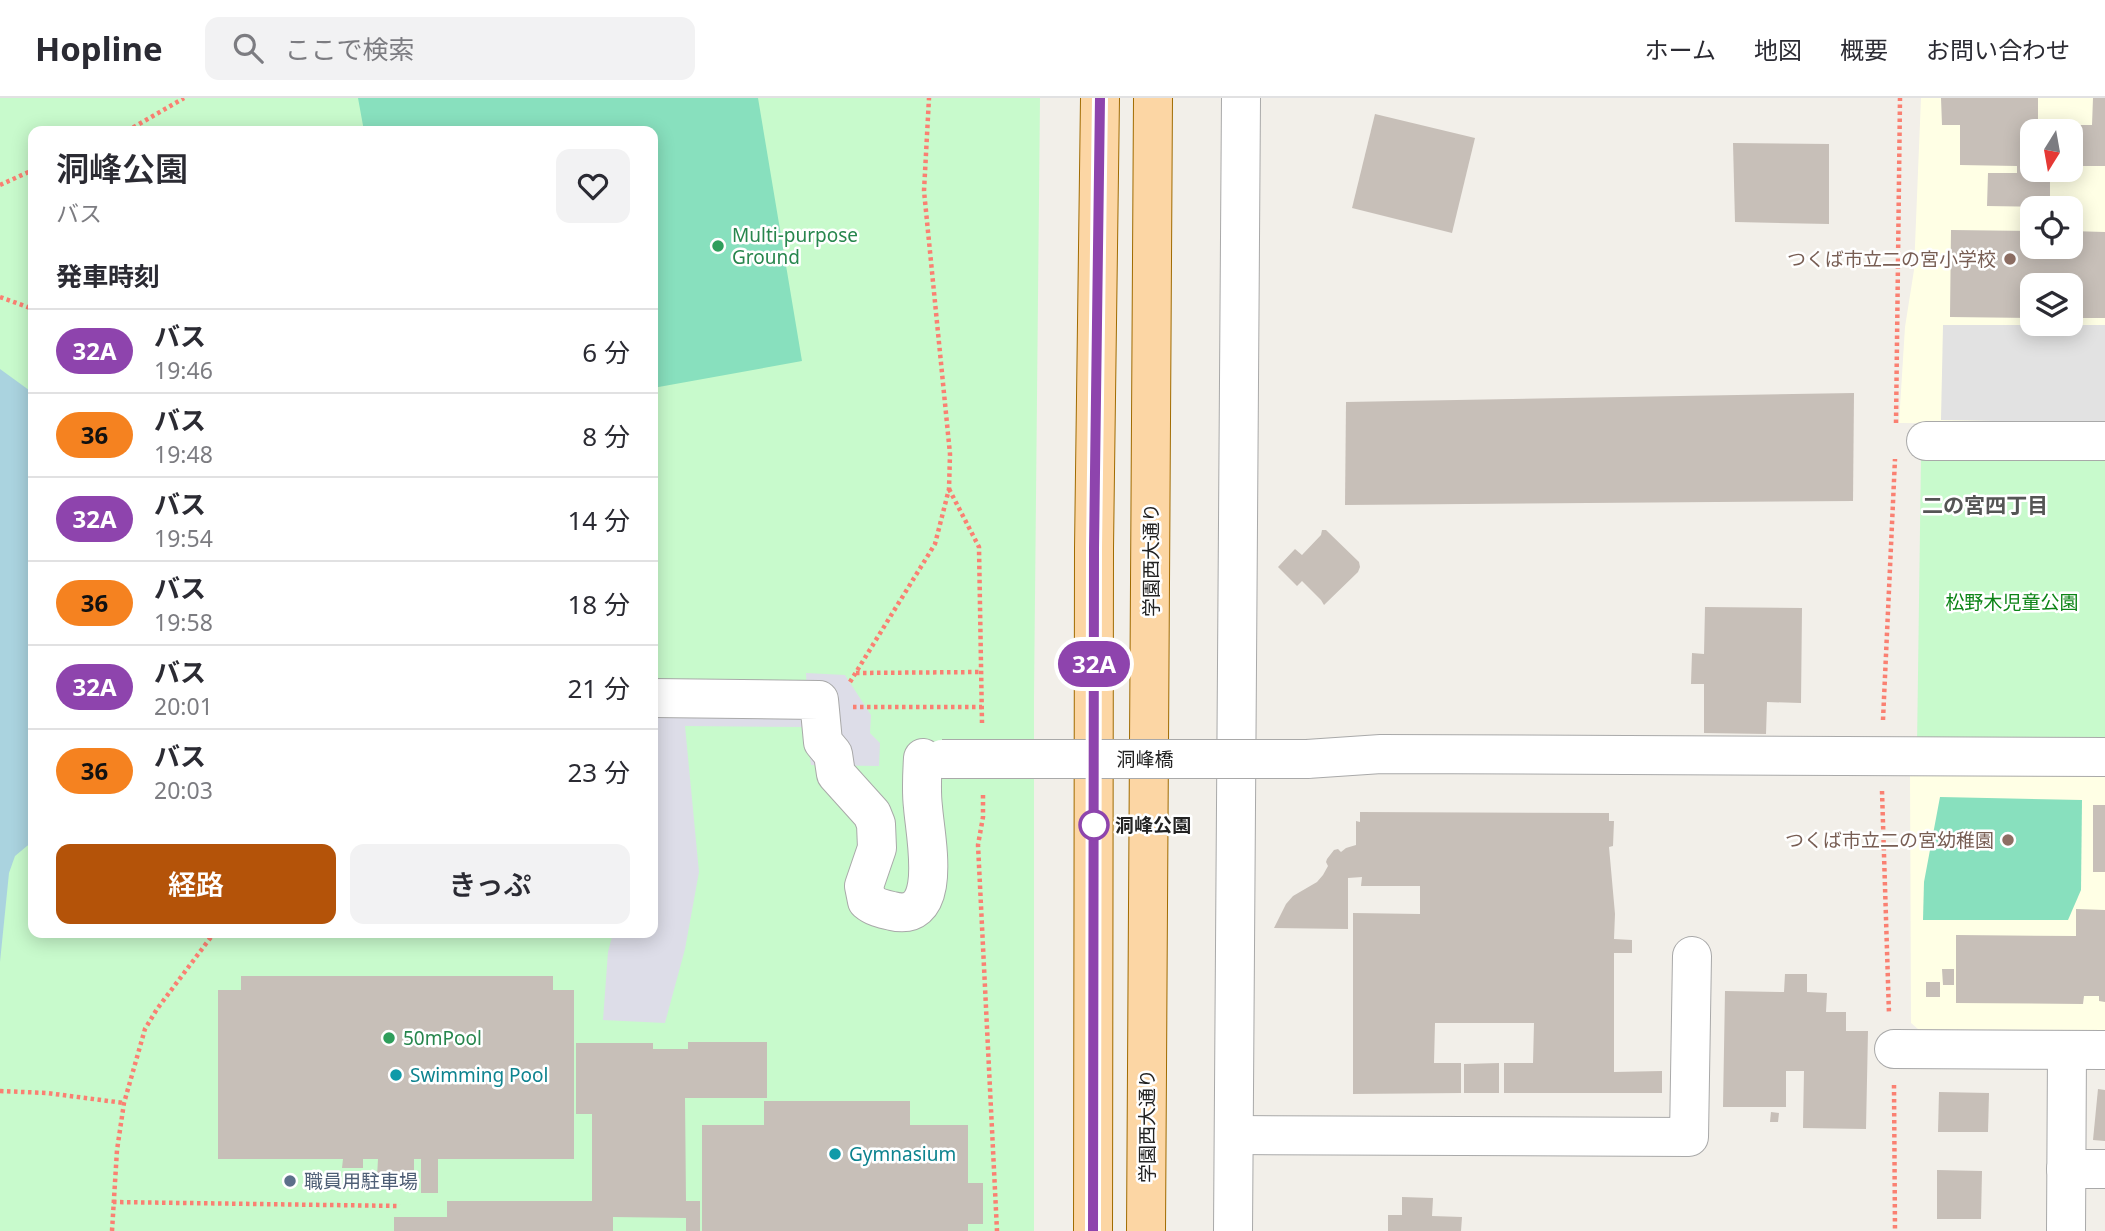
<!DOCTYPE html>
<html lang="ja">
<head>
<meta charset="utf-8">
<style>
  body { margin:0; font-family:"Noto Sans","Noto Sans JP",sans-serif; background:#f2f2f3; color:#2b2b33; height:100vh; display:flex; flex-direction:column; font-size:26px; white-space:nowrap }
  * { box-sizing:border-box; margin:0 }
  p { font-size:23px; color:#7c7c81 }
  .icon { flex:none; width:38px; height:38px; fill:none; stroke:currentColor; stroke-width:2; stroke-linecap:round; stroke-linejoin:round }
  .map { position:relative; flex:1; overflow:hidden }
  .sheet { position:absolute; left:28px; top:28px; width:630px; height:812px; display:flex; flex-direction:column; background:#fff; border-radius:14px; box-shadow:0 4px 18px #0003 }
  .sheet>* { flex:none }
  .badge { padding:0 14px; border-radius:23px; font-size:24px; line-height:46px }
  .needle { width:46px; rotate:191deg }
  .buttons { position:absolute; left:2020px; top:21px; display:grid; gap:14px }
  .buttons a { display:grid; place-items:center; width:63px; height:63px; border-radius:14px; background:#fff; box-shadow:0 4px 18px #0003; font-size:35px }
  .map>.badge { position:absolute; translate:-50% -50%; box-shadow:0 0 0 4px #fff }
  h2 { padding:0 28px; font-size:26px; line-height:63px }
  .round { display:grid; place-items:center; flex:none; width:74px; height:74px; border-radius:14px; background:#f2f2f3 }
  .overview { display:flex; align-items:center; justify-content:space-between; height:119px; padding:0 28px }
  h1 { font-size:33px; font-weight:600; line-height:52px }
  .button { display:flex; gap:14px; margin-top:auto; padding:14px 28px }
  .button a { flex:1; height:80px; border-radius:14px; background:#b45309; color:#fff; font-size:28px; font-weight:600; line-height:80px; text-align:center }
  .button a+a { background:#f2f2f3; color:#2b2b33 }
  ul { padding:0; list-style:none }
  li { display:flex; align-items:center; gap:21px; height:84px; padding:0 28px; border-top:2px solid #e1e1e2 }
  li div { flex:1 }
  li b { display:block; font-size:26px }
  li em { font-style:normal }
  li .badge { min-width:77px; font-weight:700; text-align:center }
  header { display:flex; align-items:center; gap:42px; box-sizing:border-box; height:98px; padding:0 35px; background:#fff; border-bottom:2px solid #e1e1e2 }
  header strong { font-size:33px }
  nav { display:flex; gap:38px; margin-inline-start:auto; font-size:24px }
  .search { width:490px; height:63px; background:#f2f2f3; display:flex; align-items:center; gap:18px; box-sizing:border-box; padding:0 24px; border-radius:14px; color:#7c7c81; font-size:26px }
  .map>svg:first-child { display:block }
</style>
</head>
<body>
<header>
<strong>Hopline</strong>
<div class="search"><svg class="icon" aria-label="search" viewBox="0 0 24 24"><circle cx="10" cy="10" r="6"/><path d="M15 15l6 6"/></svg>ここで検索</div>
<nav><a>ホーム</a><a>地図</a><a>概要</a><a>お問い合わせ</a></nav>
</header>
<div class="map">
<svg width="2105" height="1133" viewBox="0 0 2105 1133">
  <rect width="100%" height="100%" fill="#f2efe9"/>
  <g fill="#ffffe5" fill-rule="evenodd">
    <path d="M 1921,0 L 2105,0 L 2105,327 L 1899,325 L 1905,229 L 1914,172 ZM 2032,33 L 2070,33 L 2070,72 L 2032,72 ZM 2032,110 L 2070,110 L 2070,149 L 2032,149 ZM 2032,187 L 2070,187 L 2070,226 L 2032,226 Z"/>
    <polygon points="1910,672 2105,673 2105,932 1918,931 1911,925"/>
  </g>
  <g fill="#c8facc" fill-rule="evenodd">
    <path d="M 0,0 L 1040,0 L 1034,599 L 1034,1133 L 0,1133 ZM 33,33 L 653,33 L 653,835 L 33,835 Z"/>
    <polygon points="1921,358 2105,359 2105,650 1917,649"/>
  </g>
  <g fill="#88e0be">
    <polygon points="358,0 758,0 802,263 653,290 653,33 364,33"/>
    <polygon points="1940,699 2082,702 2081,792 2068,822 1923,822 1924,784"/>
  </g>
  <polygon fill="#e2e2e2" points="1943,227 2105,227 2105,325 1941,322"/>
  <polygon fill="#dddde8" points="806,575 845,577 871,617 870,635 880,645 879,668 811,667 806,629 685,628 699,774 685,851 665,925 603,922 608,854 613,835 653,835 653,592 807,595"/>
  <polygon fill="#aad3df" points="0,271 33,295 33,743 15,758 9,775 0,864"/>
  <g fill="#c7bfb8">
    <polygon points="1941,0 2038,0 2038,27 2092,27 2093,0 2105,0 2105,68 2070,68 2070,33 2032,33 2032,72 2033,76 2050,76 2050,109 1987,108 1988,75 2017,75 2017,68 1960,67 1960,27 1942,27"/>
    <polygon points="1375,16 1475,40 1452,135 1352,110"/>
    <polygon points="1733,45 1829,46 1829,126 1735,124"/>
    <polygon points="1951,132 2032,133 2032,149 2070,149 2070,133 2105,134 2105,220 2070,220 2070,187 2032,187 2032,220 1950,219"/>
    <polygon points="1854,295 1853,403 1345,407 1346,304"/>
    <polygon points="1322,432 1326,432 1359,464 1360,469 1358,474 1324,507 1321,502 1302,483 1297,488 1278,469 1295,451 1302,457 1321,437"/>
    <polygon points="1705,509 1802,510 1801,605 1767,604 1766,636 1704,635 1704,586 1691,586 1692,555 1704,556"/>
    <rect x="2093" y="707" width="12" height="67"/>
    <polygon points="1360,714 1609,715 1609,723 1614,723 1613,748 1609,749 1615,816 1614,841 1632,842 1632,855 1614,855 1614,974 1662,973 1662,995 1504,995 1504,965 1533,965 1534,925 1435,925 1434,965 1461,965 1461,995 1353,996 1353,815 1420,816 1420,788 1361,788 1362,779 1348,780 1348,831 1274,830 1286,806 1293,798 1317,784 1323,777 1328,768 1326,764 1327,761 1334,752 1338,751 1341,754 1346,750 1356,747 1356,723 1360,724"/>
    <polygon points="2076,811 2105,812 2105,904 2099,903 2099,898 2084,898 2083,906 1956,905 1956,837 2076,838"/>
    <polygon points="1942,871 1954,871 1954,887 1943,887"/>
    <polygon points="1785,876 1807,876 1807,894 1827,895 1826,914 1846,914 1846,933 1868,933 1866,1031 1803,1030 1804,973 1786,973 1786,1009 1723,1009 1725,893 1784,894"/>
    <polygon points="241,878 553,878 553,892 574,892 574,1061 438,1061 438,1095 421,1095 421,1061 414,1061 414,1078 377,1079 378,1061 363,1061 363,1070 342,1070 343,1061 218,1061 218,892 241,892"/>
    <rect x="1926" y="884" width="14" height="15"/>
    <polygon points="688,944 767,944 767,1000 685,1000 686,1103 700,1103 700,1133 686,1133 686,1120 613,1119 613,1133 394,1133 394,1119 447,1119 447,1103 592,1103 592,1016 576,1016 576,945 653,945 653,951 688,951"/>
    <polygon points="1499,965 1499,995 1464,995 1464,966"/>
    <polygon points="2098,991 2105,992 2105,1043 2093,1042"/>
    <polygon points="1939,994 1989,995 1988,1034 1938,1034"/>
    <polygon points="764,1003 910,1003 910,1027 968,1027 968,1085 983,1085 983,1126 968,1126 968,1133 702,1133 702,1027 764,1027"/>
    <polygon points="1771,1014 1779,1015 1778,1024 1770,1024"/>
    <polygon points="1937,1072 1982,1073 1981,1121 1937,1121"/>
    <polygon points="1402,1099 1433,1100 1432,1118 1462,1119 1461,1133 1388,1133 1388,1117 1402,1117"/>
  </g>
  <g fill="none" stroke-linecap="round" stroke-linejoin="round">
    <g stroke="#a9a9a9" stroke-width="40">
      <g id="minor">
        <polyline points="1926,343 2105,343"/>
        <path d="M 653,600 L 819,602 L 823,644 L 833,656 L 836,676 L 872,716 L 876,726 L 877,750 L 864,788 L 867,803 C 874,809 882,811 892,813 C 945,826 925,738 923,709 C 921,693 922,676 923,660"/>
        <polyline points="1307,661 1381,656 2105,659"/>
        <polyline points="1894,951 2105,952"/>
        <polyline points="1234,1037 1689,1039 1692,858"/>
        <polyline points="2066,1071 2105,1071"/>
        <polyline points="1233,1133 1241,0"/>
        <polyline points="2066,1133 2067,952"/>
      </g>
    </g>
    <g stroke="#a06b00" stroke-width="40">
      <g id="major">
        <polyline points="1093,1133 1094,450 1100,0"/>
        <polyline points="1146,1133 1153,0"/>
      </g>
    </g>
    <g stroke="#fa8072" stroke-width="4.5" stroke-dasharray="3.5 3.5" stroke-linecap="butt">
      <polyline points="127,33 184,0"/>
      <polyline points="0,87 33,72"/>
      <polyline points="0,199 33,211"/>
      <polyline points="1896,325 1900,0"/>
      <polyline points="949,391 979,449 982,625"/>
      <polyline points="856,575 981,574"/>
      <polyline points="850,584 935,446 949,391 950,356 924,93 929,0"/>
      <polyline points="853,609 982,609"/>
      <polyline points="1883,622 1895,361"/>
      <polyline points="1882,693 1889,916"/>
      <polyline points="983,697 983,719 978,747 997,1133"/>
      <polyline points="1894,987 1895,1133"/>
      <polyline points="0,993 47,995 124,1005"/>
      <polyline points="113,1104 400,1108"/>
      <polyline points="112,1133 117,1052 124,1005 145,931 157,911 214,835"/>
    </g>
    <use href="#minor" stroke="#fff" stroke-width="38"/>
    <use href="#major" stroke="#fcd6a4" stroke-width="38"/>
    <g stroke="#a9a9a9" stroke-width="40" stroke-linecap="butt">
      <polyline id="minor-bridge" points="942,661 1307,661"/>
    </g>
    <use href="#minor-bridge" stroke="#fff" stroke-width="38"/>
  </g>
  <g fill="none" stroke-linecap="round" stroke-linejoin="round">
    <g stroke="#fff" stroke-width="16">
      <polyline id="line" points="1093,1133 1094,450 1100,0"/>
    </g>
    <use href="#line" stroke="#8e44ad" stroke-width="10"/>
  </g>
  <g fill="#2e9e5b" stroke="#fff" stroke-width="2.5">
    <circle cx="718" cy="148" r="7"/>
    <circle cx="389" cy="940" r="7"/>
  </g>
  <g fill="#8d6e63" stroke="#fff" stroke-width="2.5">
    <circle cx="2010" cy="161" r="7"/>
    <circle cx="2008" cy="742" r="7"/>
  </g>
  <circle fill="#fff" stroke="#8e44ad" stroke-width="3.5" cx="1094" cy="727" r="14"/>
  <g fill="#0f9aa8" stroke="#fff" stroke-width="2.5">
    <circle cx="396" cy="977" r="7"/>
    <circle cx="835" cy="1056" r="7"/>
  </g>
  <circle fill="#5c6f8a" stroke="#fff" stroke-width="2.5" cx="290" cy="1083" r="7"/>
  <g text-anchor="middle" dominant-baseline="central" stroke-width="5" stroke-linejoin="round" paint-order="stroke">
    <g font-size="19" fill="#27864d" stroke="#fff" text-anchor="start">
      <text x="732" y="137">Multi-purpose<tspan x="732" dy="22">Ground</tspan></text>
      <text x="403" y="940">50mPool</text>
    </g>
    <g font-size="19" fill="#785e54" stroke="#fff" text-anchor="end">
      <text x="1996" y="161">つくば市立二の宮小学校</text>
      <text x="1994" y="742">つくば市立二の宮幼稚園</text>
    </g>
    <g font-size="19" fill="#222" stroke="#fff">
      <text transform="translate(1151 462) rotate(-90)">学園西大通り</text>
      <text x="1145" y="661">洞峰橋</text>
      <text transform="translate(1147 1028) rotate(-90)">学園西大通り</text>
    </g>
    <g font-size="19" fill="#0c8416" stroke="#fff">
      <text x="2012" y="504">松野木児童公園</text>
    </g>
    <g font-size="19" font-weight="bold" fill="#222" stroke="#fff" text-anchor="start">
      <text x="1115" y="727">洞峰公園</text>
    </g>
    <g font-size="19" fill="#0d838f" stroke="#fff" text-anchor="start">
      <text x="410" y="977">Swimming Pool</text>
      <text x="849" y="1056">Gymnasium</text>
    </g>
    <g font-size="19" fill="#4e5e75" stroke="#fff" text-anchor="start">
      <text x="304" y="1083">職員用駐車場</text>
    </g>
    <g font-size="21" font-weight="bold" fill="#555" stroke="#fff">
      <text x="1985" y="407">二の宮四丁目</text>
    </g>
  </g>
</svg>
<div class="buttons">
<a><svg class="needle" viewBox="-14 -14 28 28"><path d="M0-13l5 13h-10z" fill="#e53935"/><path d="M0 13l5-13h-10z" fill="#7c7c81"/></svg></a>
<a><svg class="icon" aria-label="locate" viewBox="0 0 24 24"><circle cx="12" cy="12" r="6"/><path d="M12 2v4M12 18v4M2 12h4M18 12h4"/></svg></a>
<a><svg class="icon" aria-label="layers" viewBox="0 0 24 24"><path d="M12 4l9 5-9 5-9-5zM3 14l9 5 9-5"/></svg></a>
</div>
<b class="badge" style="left:1094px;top:566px;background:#8e44ad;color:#fff">32A</b>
<section class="sheet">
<div class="overview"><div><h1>洞峰公園</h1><p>バス</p></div><a class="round"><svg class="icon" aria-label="heart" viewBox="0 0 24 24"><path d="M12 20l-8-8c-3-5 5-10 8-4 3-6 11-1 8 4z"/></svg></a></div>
<h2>発車時刻</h2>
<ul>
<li><span class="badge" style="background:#8e44ad;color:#fff">32A</span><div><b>バス</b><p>19:46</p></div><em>6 分</em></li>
<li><span class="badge" style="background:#f58220;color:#111">36</span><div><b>バス</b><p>19:48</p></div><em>8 分</em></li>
<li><span class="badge" style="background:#8e44ad;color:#fff">32A</span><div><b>バス</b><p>19:54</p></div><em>14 分</em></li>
<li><span class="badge" style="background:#f58220;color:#111">36</span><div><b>バス</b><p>19:58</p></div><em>18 分</em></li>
<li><span class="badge" style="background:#8e44ad;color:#fff">32A</span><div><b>バス</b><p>20:01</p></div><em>21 分</em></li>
<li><span class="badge" style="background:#f58220;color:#111">36</span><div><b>バス</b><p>20:03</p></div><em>23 分</em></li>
</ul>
<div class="button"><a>経路</a><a>きっぷ</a></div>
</section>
</div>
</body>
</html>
